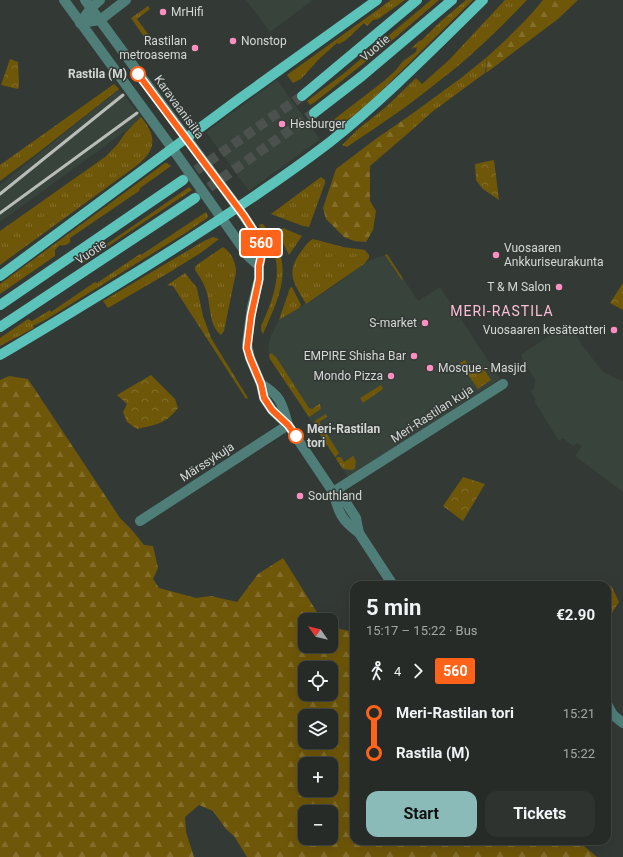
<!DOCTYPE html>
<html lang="en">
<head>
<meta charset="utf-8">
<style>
  body { margin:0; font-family:Roboto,sans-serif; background:#2e3330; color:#f1f3f6; height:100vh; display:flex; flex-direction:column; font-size:15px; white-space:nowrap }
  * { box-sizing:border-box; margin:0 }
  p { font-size:13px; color:#a4a7a8 }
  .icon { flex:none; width:22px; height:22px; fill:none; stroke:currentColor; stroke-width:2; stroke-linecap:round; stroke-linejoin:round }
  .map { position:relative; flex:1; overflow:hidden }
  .drawer { position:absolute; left:350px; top:581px; width:261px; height:264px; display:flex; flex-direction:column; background:#262b28; border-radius:12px; box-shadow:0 4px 16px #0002,0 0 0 1px #424745 }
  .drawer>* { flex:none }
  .badge { padding:0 8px; border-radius:3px; font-size:14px; line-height:26px }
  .needle { width:26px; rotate:304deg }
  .buttons { position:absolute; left:298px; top:613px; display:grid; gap:8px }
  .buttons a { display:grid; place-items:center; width:40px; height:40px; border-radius:8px; background:#262b28; box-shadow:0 4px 16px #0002,0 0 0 1px #424745; font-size:20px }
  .map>.badge { position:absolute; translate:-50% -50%; box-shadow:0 0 0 2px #fff }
  .legs { display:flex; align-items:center; gap:6px; height:44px; padding:0 16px; font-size:13px }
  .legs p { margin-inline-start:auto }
  .head { display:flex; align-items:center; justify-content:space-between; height:68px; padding:0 16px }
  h1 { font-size:22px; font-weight:700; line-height:30px }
  .action { display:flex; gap:8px; margin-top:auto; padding:8px 16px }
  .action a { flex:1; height:46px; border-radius:12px; background:#8bbbb9; color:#111; font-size:16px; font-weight:700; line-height:46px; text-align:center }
  .action a+a { background:#2e3330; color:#f1f3f6 }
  ul { padding:0 16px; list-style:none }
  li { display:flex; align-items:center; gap:14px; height:40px; font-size:15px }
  li i { display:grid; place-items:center; width:6px; height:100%; margin:0 5px; background:currentColor }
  li i::after { content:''; width:10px; height:10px; margin:-5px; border:3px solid; border-radius:50%; background:#262b28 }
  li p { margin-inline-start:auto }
  li:first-child i { background:linear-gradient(#0000 50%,currentColor 0) }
  li:last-child i { background:linear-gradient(currentColor 50%,#0000 0) }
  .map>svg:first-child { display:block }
</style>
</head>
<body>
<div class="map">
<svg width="623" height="857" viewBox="0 0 623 857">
  <defs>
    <pattern id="grass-tufts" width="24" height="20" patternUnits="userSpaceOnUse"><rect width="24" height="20" fill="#6f5709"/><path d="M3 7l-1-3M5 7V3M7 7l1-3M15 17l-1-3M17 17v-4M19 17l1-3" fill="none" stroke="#836e2c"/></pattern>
    <pattern id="forest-firs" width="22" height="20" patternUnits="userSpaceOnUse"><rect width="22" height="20" fill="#6f5709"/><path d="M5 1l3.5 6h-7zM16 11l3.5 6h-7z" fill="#836e2c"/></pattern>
    <pattern id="park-crowns" width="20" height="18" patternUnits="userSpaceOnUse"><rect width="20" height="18" fill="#6f5709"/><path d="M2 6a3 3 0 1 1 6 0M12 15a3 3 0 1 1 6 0" fill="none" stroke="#836e2c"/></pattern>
  </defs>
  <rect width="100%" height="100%" fill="#333935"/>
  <g fill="#37433b">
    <polygon points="246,0 313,0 270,32"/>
    <polygon points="277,80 320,139 249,191 206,132"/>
    <polygon points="119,89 141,117 134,125 0,222 0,185"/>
    <polygon points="387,254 418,301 440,287 500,379 348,477 270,359 268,348 270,338 279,320 331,288 368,261"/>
    <polygon points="570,322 581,344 603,372 615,378 623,381 623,492 575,456 582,446 577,443 573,446 563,438 559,441 534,401 536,400 530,391 534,388 535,379 522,359 522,354"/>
  </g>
  <g fill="url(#grass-tufts)">
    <polygon points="391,0 405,0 378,19 373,20 367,26 364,23 346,40 339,44 337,43 319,59 301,79 293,83 287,75"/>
    <polygon points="431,0 439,0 389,43 315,102 310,105 307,101 343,74"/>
    <polygon points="466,0 473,0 374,98 357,113 332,131 327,129 326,126 328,124 384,81 396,70 403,61 416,52 417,47 411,49 419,41 422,40 440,22"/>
    <path d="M 505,0 L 527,0 C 499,29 471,57 439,81 C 410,105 378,126 347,147 L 342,145 L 357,130 L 386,107 L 416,78 L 422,84 L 449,60 Z"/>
    <polygon points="148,6 150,9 137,19 151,38 147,41 131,18"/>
    <polygon points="487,57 485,73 432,112 413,129 413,118 409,116 461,78"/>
    <polygon points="114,84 119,89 39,152 0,181 0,165"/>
    <path d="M 141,117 C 160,140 154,153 132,169 L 0,265 L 0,231 L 105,157 L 117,145 L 126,132 Z"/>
    <path d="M 165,163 L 167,163 L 171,166 L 140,188 L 139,191 L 70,238 L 70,242 C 67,245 64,246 60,245 L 55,250 L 55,256 L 0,294 L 0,284 Z"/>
    <polygon points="321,177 325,180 325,183 309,227 303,226 271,214"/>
    <polygon points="189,187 192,190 83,263 81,262"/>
    <polygon points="206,212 208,216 207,218 187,232 47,319 33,326 34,328 0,346 0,338 28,319 32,321 50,310 51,312 95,282 97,283 140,254 141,255"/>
    <path d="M 261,224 L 263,224 C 269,233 275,241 279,251 C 290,279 274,308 263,334 L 261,330 L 261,326 C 273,300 284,272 271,245 C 268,239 264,233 260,227 L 259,225 Z"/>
    <polygon points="283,228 302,236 289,255 279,235 279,231"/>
    <polygon points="213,237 219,239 202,252 170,272 108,308 103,301 204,241"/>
    <path d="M 313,239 L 343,247 L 365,250 L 369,255 L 369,258 L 364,264 L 306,304 C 295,284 285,275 300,253 C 304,248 307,242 313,239 Z"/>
    <path d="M 223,247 C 231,252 236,262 236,272 L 224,331 L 221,335 C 208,325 211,303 206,290 C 204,283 199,276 195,270 L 195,267 L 198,264 Z"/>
    <polygon points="387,254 403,279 402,280 385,255"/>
    <polygon points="185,273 197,288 203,316 211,338 248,398 246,399 173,286 167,285"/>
    <polygon points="292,287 301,305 299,308 279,320 290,288"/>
    <polygon points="271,353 276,357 309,408 312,409 319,404 320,404 321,409 309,417 270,359 269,355"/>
    <polygon points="465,360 473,372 482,366 491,380 478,389 460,363"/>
    <polygon points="381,385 383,389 363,403 360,398"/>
    <polygon points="326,414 327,417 319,422 339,453 335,457 313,424 316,420"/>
    <polygon points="353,456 356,461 355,468 353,470 343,469 336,459 337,457 341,457 344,462"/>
  </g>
  <g fill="url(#forest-firs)" fill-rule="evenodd">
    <path d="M 543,0 L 578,0 L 558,19 L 486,73 L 487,57 C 507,39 526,21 543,0 Z"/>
    <polygon points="409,116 413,118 413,129 370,166 370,201 376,211 373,230 366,242 354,241 344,237 326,219 323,208 336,169 377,138"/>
    <path d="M 9,376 L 28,379 L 120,518 L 131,529 L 144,545 L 153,546 L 158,568 L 153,579 L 159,588 L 196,598 L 211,596 L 237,602 L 258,574 L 283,558 L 320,617 L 326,620 L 305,620 L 305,646 L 331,646 L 331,623 L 340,629 L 354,632 L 354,841 L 578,841 L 597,857 L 247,857 L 234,836 L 226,829 L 213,811 L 199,805 L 185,817 L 186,832 L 194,857 L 0,857 L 0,380 ZM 305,668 L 331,668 L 331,694 L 305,694 ZM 305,716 L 331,716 L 331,742 L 305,742 ZM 305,764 L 331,764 L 331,790 L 305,790 ZM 305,812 L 331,812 L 331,838 L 305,838 Z"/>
  </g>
  <g fill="url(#park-crowns)">
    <polygon points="10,59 18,62 19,85 18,89 1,85"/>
    <polygon points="494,160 499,200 483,189 479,184 476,180 475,164"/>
    <polygon points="623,283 623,310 610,303"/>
    <path d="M 151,375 L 175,399 L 178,408 C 166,424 155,425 137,429 L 127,422 L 123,412 L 127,404 L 117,395 Z"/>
    <polygon points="463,477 485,484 463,521 443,506"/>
    <polygon points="607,584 612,587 619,602 609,618 607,616 606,585"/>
  </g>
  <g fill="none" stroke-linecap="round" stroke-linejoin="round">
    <g stroke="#4b514d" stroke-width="10" stroke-dasharray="10 5" stroke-linecap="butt">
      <polyline points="184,179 302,96"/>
      <polyline points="197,196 314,113"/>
    </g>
    <g stroke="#4f7e79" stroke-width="10">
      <polyline points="64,0 172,148 249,257 259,266"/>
      <polyline points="85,0 238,208 253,230 263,247 259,266 259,279 252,307 247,344 250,358 261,384 264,398 272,410 288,425 333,492 347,504 356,518 359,533 393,585"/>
      <polyline points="80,23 100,20 126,0"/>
      <polyline points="80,23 91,8 100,0"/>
      <path d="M 261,384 C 281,396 282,403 288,425"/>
      <polyline points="333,492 503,384"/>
      <path d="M 333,492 C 339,513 341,520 359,533"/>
      <polyline points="140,521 288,425"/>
      <polyline points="607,704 613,715"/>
      <polyline points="607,714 613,715 623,723"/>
    </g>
    <g stroke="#5cc3ba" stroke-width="10">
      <polyline points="302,96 417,0"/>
      <polyline points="314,113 362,76 452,0"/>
      <polyline points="0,276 239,99 377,0"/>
      <polyline points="0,305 183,180"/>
      <polyline points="0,327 195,198"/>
      <path d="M 0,355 C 48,327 95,298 142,269 C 206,229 270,188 330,142 C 384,99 433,49 483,0"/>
    </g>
    <g stroke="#b9bdba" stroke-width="3">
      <polyline points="0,194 123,95"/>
      <polyline points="0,213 137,113"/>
    </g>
  </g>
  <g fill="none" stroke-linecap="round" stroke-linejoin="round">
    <g stroke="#fff" stroke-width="9">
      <polyline id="line-1" points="138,74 244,216 253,230 263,248 259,266 259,279 251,316 247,348 250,358 261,384 264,398 272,410 288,425 296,436"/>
    </g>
    <use href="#line-1" stroke="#ff6319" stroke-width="6"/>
  </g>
  <g fill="#fc8fc2" stroke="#333935" stroke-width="1.5">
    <circle cx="163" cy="12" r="4"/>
    <circle cx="233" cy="41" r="4"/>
    <circle cx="195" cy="48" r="4"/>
    <circle cx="282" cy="124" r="4"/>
    <circle cx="496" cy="255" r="4"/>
    <circle cx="559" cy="287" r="4"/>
    <circle cx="425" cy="323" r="4"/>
    <circle cx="614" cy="330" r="4"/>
    <circle cx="414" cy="356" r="4"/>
    <circle cx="430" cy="368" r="4"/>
    <circle cx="391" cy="376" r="4"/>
    <circle cx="300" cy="496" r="4"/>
  </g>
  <g fill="#fff" stroke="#ff6319" stroke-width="2">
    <circle cx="138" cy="74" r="7"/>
    <circle cx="296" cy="436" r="7"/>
  </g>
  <g text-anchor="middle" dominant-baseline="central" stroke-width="3" stroke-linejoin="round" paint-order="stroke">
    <g font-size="12" fill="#d4d8d5" stroke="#333935" text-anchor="start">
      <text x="171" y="12">MrHifi</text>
      <text x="187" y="41" text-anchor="end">Rastilan<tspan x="187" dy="14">metroasema</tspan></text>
      <text x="241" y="41">Nonstop</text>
      <text x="290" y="124">Hesburger</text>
      <text x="504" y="248">Vuosaaren<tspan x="504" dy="14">Ankkuriseurakunta</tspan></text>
      <text x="551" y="287" text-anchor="end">T &amp; M Salon</text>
      <text x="417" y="323" text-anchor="end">S-market</text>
      <text x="606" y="330" text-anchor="end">Vuosaaren kesäteatteri</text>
      <text x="406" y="356" text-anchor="end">EMPIRE Shisha Bar</text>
      <text x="438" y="368">Mosque - Masjid</text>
      <text x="383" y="376" text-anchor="end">Mondo Pizza</text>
      <text x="308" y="496">Southland</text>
    </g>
    <g font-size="12" fill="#d4d8d5" stroke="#333935">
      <text transform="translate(375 48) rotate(-40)">Vuotie</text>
      <text transform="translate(179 107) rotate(54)">Karavaanisilta</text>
      <text transform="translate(91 252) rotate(-34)">Vuotie</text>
      <text transform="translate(432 414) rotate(-33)">Meri-Rastilan kuja</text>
      <text transform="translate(207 462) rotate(-33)">Märssykuja</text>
    </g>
    <g font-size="12" font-weight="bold" fill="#d4d8d5" stroke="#333935" text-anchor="end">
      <text x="127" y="74">Rastila (M)</text>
      <text x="307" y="429" text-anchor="start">Meri-Rastilan<tspan x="307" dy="14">tori</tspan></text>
    </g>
    <g font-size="14" letter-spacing="1" fill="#fdbed9" stroke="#333935">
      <text x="502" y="311">MERI-RASTILA</text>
    </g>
  </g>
</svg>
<div class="buttons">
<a><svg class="needle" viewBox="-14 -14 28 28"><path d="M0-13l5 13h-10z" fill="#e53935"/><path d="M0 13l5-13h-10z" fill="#a4a7a8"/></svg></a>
<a><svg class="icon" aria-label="locate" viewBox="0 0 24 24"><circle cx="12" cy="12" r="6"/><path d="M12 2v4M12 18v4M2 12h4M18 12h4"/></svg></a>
<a><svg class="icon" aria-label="layers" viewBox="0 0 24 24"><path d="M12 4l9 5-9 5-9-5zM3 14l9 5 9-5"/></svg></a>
<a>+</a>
<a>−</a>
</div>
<b class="badge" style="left:261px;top:243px;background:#ff6319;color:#fff">560</b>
<section class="drawer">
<div class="head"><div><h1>5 min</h1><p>15:17 – 15:22 · Bus</p></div><b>€2.90</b></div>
<div class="legs"><svg class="icon" aria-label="walk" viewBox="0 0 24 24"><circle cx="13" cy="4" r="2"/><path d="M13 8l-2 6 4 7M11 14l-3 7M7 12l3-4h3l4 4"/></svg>4<svg class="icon" aria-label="forward" viewBox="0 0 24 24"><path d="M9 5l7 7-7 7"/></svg><b class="badge" style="background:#ff6319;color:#fff">560</b></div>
<ul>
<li><i style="color:#ff6319"></i><b>Meri-Rastilan tori</b><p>15:21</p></li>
<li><i style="color:#ff6319"></i><b>Rastila (M)</b><p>15:22</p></li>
</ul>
<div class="action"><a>Start</a><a>Tickets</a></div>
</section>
</div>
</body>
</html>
